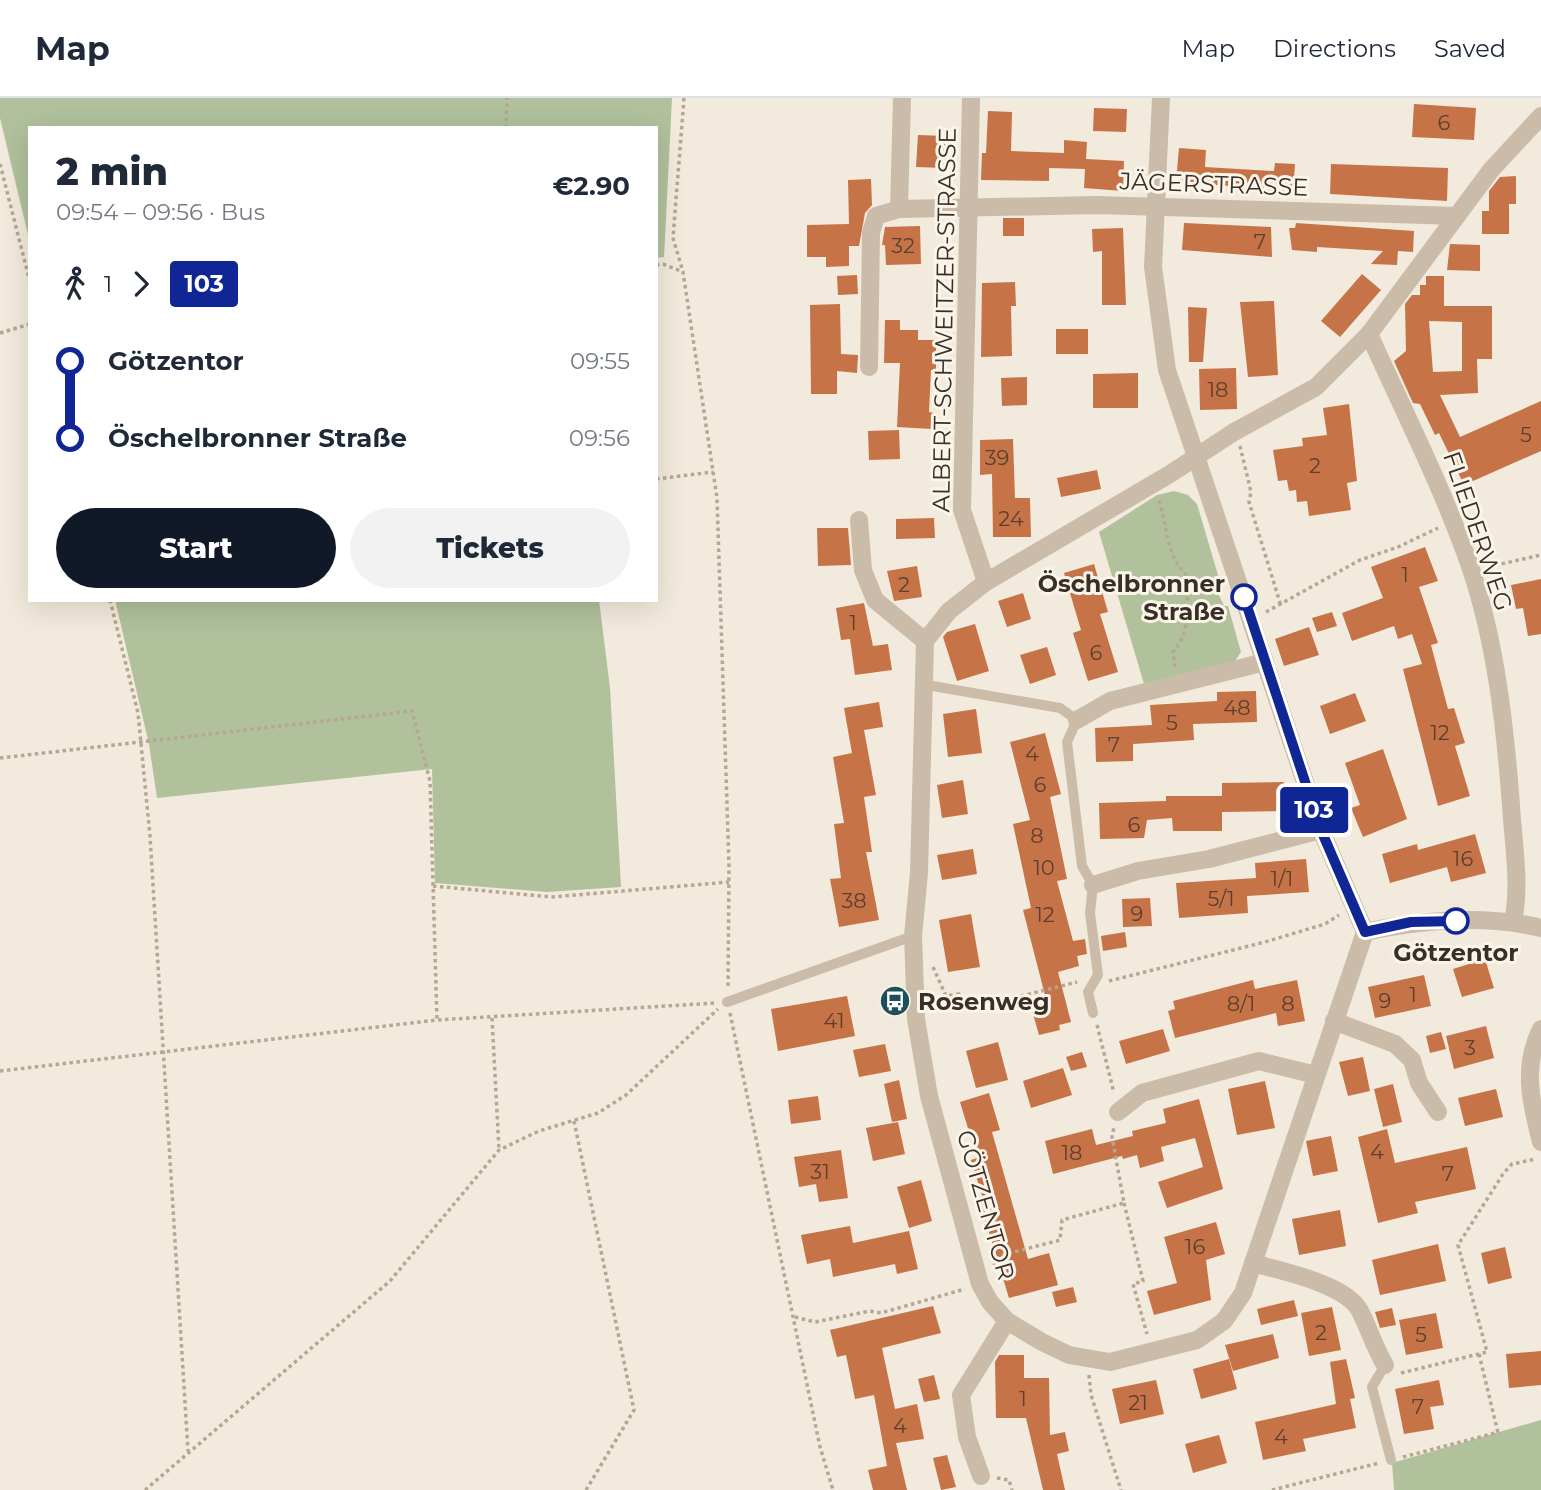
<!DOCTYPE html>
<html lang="en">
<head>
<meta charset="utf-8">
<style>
  body { margin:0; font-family:Montserrat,sans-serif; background:#f2f2f3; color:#1f2937; height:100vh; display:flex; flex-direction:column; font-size:26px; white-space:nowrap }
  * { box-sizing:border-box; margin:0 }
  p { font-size:23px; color:#747a83 }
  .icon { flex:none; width:38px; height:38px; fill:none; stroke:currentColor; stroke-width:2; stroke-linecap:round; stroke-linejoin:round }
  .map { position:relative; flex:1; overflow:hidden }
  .panel { position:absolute; left:28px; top:28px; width:630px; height:476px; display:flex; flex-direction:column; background:#fff; border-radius:0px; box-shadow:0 7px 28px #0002 }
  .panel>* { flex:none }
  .badge { padding:0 14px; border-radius:5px; font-size:24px; line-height:46px }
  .map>.badge { position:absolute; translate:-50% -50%; box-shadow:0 0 0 4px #fff }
  .legs { display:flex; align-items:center; gap:10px; height:77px; padding:0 28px; font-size:23px }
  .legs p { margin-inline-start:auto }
  .summary { display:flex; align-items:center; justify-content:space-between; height:119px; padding:0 28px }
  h1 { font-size:38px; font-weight:800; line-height:52px }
  .primary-button { display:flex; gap:14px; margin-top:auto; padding:14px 28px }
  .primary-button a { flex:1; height:80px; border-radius:42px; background:#111827; color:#fff; font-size:28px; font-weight:800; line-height:80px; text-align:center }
  .primary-button a+a { background:#f2f2f3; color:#1f2937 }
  ul { padding:0 28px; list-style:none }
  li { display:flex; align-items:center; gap:24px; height:77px; font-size:26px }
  li i { display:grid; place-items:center; width:10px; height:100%; margin:0 9px; background:currentColor }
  li i::after { content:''; width:18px; height:18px; margin:-9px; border:5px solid; border-radius:50%; background:#fff }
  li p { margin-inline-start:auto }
  li:first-child i { background:linear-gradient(#0000 50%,currentColor 0) }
  li:last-child i { background:linear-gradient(currentColor 50%,#0000 0) }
  header { display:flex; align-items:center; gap:42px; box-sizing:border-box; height:98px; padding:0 35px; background:#fff; border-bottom:2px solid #e0e1e3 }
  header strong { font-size:33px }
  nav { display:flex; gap:38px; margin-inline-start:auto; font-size:24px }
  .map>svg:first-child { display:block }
</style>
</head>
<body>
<header>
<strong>Map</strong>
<nav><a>Map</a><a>Directions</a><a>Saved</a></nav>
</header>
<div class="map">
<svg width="1541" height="1392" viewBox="0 0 1541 1392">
  <rect width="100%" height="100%" fill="#f2eadc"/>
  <g fill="#b0c19c">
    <polygon points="0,0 672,0 664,159 656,160 656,30 30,30 30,145 0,20"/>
    <polygon points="1174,393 1188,397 1197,406 1223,494 1219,497 1224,508 1228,508 1241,554 1235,563 1144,586 1099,434 1157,397"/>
    <polygon points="115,502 599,502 610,590 621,789 547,794 435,785 432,671 157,700 149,646"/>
    <polygon points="1541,1322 1541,1392 1394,1392 1392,1365"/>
  </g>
  <g fill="#c67447" fill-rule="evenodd">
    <polygon points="1414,6 1476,10 1474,42 1412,39"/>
    <polygon points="1094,10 1127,11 1126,34 1093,33"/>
    <polygon points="988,13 1012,14 1011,53 1064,55 1064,42 1087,44 1086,61 1124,63 1123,93 1084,90 1085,71 1049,70 1049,83 981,82 982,55 986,55"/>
    <polygon points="918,37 946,38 944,70 916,69"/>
    <polygon points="1179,50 1206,52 1205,69 1274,73 1275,65 1295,66 1293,95 1230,92 1230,88 1176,84"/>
    <polygon points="1331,66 1448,70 1447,103 1330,96"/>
    <polygon points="1516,78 1516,106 1509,106 1509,136 1482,136 1482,113 1489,113 1489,93 1500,79"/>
    <polygon points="871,81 872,107 865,115 859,148 849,148 849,168 826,169 826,159 807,159 807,127 849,126 848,82"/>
    <rect x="1003" y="120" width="21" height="18"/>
    <polygon points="1184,125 1271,129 1272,159 1182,152"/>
    <polygon points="1296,125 1414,133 1413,154 1398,153 1397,167 1371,166 1383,153 1317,149 1317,154 1292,152 1289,130 1295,130"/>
    <polygon points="920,128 921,166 886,167 885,147 882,147 885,129"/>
    <polygon points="1123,130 1126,207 1102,207 1102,153 1093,154 1092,131"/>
    <polygon points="1450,146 1480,147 1480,173 1447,172"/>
    <polygon points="1362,176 1381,192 1340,239 1321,223"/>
    <polygon points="857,177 858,196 838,197 837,178"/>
    <path d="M 1426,178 L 1444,178 L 1444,208 L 1492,208 L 1492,261 L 1477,261 L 1478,295 L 1440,297 L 1460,339 L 1541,303 L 1541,353 L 1464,387 L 1439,335 L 1435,337 L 1420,306 L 1413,305 L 1394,263 L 1406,253 L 1405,206 L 1412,197 L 1420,197 L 1420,187 L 1426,187 ZM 1429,223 L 1462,224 L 1462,273 L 1433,274 Z"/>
    <polygon points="1015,184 1016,208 1011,208 1012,258 981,259 982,185"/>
    <polygon points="1274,203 1278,277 1248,279 1240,204"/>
    <polygon points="840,206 841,256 858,257 857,275 837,273 837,296 811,296 810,207"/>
    <polygon points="1188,209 1207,210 1203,264 1189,264"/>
    <polygon points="885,222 900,222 900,232 918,232 918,242 936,242 936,272 931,272 929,314 934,315 932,331 897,329 900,265 884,265"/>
    <rect x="1056" y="231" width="32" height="25"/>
    <polygon points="1236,270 1237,311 1200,312 1199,271"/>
    <polygon points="1138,275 1138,310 1093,310 1093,276"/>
    <polygon points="1027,279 1027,307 1002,308 1001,280"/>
    <polygon points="1349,306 1357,383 1347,385 1351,412 1309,418 1307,403 1297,404 1296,392 1289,393 1287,382 1278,383 1273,352 1303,348 1302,340 1327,337 1323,310"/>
    <polygon points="899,332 900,361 869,362 868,333"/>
    <polygon points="1013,341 1015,400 1030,400 1031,439 993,439 992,376 980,377 980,342"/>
    <polygon points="1097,372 1101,391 1061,399 1057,380"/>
    <polygon points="934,420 935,440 896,441 896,421"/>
    <polygon points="817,430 848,430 851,467 818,468"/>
    <polygon points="1425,449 1438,483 1419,489 1438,545 1431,547 1448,611 1454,610 1465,645 1455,648 1470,698 1438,708 1403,571 1422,566 1412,536 1398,541 1394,528 1352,543 1342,515 1383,500 1371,469"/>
    <polygon points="1094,466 1108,514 1100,516 1118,574 1088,583 1073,535 1081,532 1064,475"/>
    <polygon points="917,468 922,499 894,503 887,473"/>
    <polygon points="1541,481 1541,536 1528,538 1523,510 1516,511 1511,487"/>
    <polygon points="1023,495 1031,521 1007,529 998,503"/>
    <polygon points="864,505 873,548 888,546 892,572 855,577 850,541 841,542 836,510"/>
    <polygon points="1332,514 1337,528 1317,534 1312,520"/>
    <polygon points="975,526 989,573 957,583 943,539 947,534"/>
    <polygon points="1309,529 1319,557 1284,568 1275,541"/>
    <polygon points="1047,549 1056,577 1030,586 1020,557"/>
    <polygon points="1256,593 1257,624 1193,626 1194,642 1133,646 1133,663 1096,664 1095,630 1152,627 1150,607 1217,603 1217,594"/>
    <polygon points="1355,595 1366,623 1330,636 1320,608"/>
    <polygon points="879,604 883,629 864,632 876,697 864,699 872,754 866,754 879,822 839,829 830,781 841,780 834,726 844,725 833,659 852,655 844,610"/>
    <polygon points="976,611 982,655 948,659 943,616"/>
    <polygon points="1045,635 1061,696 1050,699 1067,781 1057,783 1073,843 1085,841 1087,856 1077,858 1079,868 1058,874 1071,924 1059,927 1060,932 1039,937 1031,909 1047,905 1023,812 1031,810 1013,726 1030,722 1010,644"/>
    <polygon points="1383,651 1407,721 1363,739 1351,710 1360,707 1345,665"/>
    <polygon points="963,682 968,716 942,720 937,687"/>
    <polygon points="1284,684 1284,713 1222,714 1222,733 1173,733 1172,720 1147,722 1144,740 1100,741 1099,705 1166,703 1166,698 1222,698 1222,685"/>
    <polygon points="1475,736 1486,775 1451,784 1447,769 1390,785 1382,756 1417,746 1418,752"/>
    <polygon points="973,751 977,776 942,782 937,757"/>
    <polygon points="1306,761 1309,794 1247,798 1248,815 1179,820 1176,785 1256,780 1255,765"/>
    <polygon points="1150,800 1152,828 1123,829 1122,801"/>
    <polygon points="971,816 980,869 948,874 939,822"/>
    <polygon points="1125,834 1127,849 1103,853 1101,838"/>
    <polygon points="1485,861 1494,890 1462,899 1453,871"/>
    <polygon points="1424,877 1431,908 1375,920 1368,889"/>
    <polygon points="1253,882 1255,891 1297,882 1305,923 1278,928 1276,915 1175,940 1168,913 1175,911 1173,903"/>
    <polygon points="847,898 855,938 778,953 771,911"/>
    <polygon points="1486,928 1494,960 1454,971 1446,938"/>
    <polygon points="1163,931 1170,953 1126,966 1119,943"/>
    <polygon points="1441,934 1446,951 1430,955 1426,938"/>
    <polygon points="998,944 1008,982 976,990 966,953"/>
    <polygon points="885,946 891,973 859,979 853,952"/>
    <polygon points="1082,954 1087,969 1071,973 1066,959"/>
    <polygon points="1363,959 1370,993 1348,998 1339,964"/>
    <polygon points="1063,970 1072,997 1031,1010 1023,983"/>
    <polygon points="899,982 907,1021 892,1024 884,986"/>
    <polygon points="1265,983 1275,1030 1237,1037 1228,991"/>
    <polygon points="1393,986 1402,1024 1383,1029 1374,991"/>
    <polygon points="1496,991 1503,1019 1465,1028 1458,1000"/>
    <polygon points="989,995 1000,1032 992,1034 1028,1161 1049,1155 1058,1187 1009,1200 980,1105 984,1104 971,1062 977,1060 960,1004"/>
    <polygon points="818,998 821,1022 791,1026 788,1002"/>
    <polygon points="1199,1001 1223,1091 1167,1110 1158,1084 1203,1069 1195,1040 1161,1049 1164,1063 1140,1070 1137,1057 1123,1061 1122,1058 1053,1076 1045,1043 1092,1031 1096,1047 1133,1038 1132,1033 1166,1025 1163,1011"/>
    <polygon points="898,1024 905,1056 873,1063 866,1030"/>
    <polygon points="1387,1031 1395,1065 1467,1049 1476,1091 1415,1104 1418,1115 1378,1125 1358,1039"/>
    <polygon points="1331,1038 1338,1073 1313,1078 1306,1043"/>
    <polygon points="841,1052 848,1100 819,1104 816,1086 799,1089 794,1059"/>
    <polygon points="921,1082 932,1123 909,1130 897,1089"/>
    <polygon points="1340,1112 1346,1148 1299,1157 1292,1121"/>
    <polygon points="1216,1124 1225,1156 1206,1162 1211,1202 1154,1217 1147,1193 1177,1185 1164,1139"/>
    <polygon points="850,1128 853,1145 909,1133 918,1171 897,1176 895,1166 833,1179 830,1161 807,1166 801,1137"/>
    <polygon points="1438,1146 1446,1183 1380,1197 1372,1162"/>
    <polygon points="1505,1149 1512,1180 1488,1186 1481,1155"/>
    <polygon points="1073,1189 1077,1204 1056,1209 1052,1194"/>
    <polygon points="1294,1202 1298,1218 1261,1227 1257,1211"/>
    <polygon points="933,1208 941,1235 882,1250 895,1311 917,1306 924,1341 896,1345 907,1392 873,1392 868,1372 887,1368 874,1297 855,1301 846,1257 837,1259 830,1232"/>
    <polygon points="1332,1209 1341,1252 1309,1258 1301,1215"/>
    <polygon points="1392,1210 1396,1227 1380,1230 1375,1214"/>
    <polygon points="1436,1215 1443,1250 1406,1257 1399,1222"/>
    <polygon points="1273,1236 1279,1260 1233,1273 1225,1247"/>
    <polygon points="1541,1253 1541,1287 1509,1290 1506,1256"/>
    <polygon points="999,1257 1024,1257 1024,1280 1049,1280 1050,1337 1065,1334 1069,1353 1057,1356 1065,1392 1043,1392 1026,1320 996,1320 995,1264"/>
    <polygon points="1229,1261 1237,1291 1201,1301 1193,1271"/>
    <polygon points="1346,1261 1355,1300 1350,1301 1356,1330 1303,1341 1306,1353 1263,1362 1255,1324 1336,1306 1330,1264"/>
    <polygon points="934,1277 940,1301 924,1304 918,1281"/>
    <polygon points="1156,1282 1164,1316 1120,1326 1112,1291"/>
    <polygon points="1439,1282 1444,1307 1430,1309 1434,1331 1404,1336 1395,1291"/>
    <polygon points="1219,1337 1227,1365 1193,1375 1185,1346"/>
    <polygon points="947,1357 956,1389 941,1392 933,1360"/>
  </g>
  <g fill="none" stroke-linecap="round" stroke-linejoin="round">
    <g stroke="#b6a692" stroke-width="3.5" stroke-dasharray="3.5 3.5" stroke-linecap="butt">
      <polyline points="684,0 673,140 683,174 717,400 729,768 728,890"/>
      <polyline points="506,30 507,0"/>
      <polyline points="0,66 30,184"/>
      <polyline points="656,167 663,166 683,174"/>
      <polyline points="0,235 30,226"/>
      <polyline points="1240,348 1251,394 1249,404 1281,508"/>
      <polyline points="656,381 713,374"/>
      <path d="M 1159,403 C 1170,435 1165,471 1202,486 C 1209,489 1215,493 1223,491"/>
      <polyline points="1488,469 1541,457"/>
      <polyline points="110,502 138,615 150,738 188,1353"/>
      <polyline points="1266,514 1360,462 1398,449 1438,430"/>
      <path d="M 1175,569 L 1173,554 C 1196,526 1179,512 1193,482"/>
      <polyline points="0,660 412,613 430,683 437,922"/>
      <polyline points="433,788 552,799 729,784"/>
      <polyline points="933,869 946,898 959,896 966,912 1077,884"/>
      <polyline points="1109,883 1265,844 1325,826 1339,817"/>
      <polyline points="730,915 820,1349 833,1392"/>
      <polyline points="492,920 499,1052"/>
      <polyline points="1097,927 1114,995"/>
      <polyline points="0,973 437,922 715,905"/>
      <polyline points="574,1023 634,1312 586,1392"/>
      <polyline points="1124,1105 1143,1183 1133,1186 1147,1236"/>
      <polyline points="994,1168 999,1158 1060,1142 1062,1122 1124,1105 1112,1039 1114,1029"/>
      <polyline points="795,1219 815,1224 870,1213 881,1215 965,1191"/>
      <polyline points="1479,1256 1498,1335"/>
      <polyline points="1401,1275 1487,1254 1458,1147 1503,1076 1512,1066 1536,1061"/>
      <polyline points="1089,1277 1091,1297 1121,1392"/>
      <polyline points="1403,1359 1499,1334"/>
      <polyline points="997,1380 1009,1382 1012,1392"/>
      <polyline points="145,1392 390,1183 499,1052 539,1033 598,1015 626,997 718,911"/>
      <polyline points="1272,1392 1379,1365"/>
    </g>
    <g stroke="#cabca8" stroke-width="10">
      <polyline points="921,586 1060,610 1077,622 1067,644 1082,768 1093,787 1090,815 1098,877 1088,894 1093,915"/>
      <polyline points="727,904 913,838"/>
      <polyline points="1385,1267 1372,1289 1391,1362"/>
    </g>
    <g stroke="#cabca8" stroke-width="18">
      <polyline points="902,0 899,111 1097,107 1457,118"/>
      <polyline points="971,0 962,412 986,484"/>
      <polyline points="1161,0 1153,169 1167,272 1321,732 1365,834"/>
      <path d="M 1369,236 C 1404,314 1443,390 1471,471 C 1496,546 1505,628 1511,707 C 1513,745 1521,786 1513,823"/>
      <polyline points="869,269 871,135 876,118 899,111"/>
      <polyline points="859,422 863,472 875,502 925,543"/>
      <polyline points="1077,622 1110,603 1265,564"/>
      <polyline points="1093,787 1138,773 1209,761 1321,732"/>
      <polyline points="1365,834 1243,1195 1224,1223 1197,1242 1110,1264 1069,1257 1042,1244 1007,1223 990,1204 980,1186 929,998 916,921 913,838 919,775 925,543 949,513 986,484 1170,376 1234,334 1316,289 1369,236 1491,72 1541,18"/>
      <path d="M 1365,834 C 1422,822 1483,816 1541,830"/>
      <polyline points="1334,923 1395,946 1412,962 1419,985 1438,1014"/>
      <path d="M 1541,931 C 1522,969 1531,1005 1541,1044"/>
      <polyline points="1118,1014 1142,995 1259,963 1316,977"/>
      <path d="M 1253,1165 C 1281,1173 1346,1186 1360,1213 C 1369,1231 1375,1250 1385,1267"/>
      <polyline points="981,1378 967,1339 961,1297 1007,1223"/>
    </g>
  </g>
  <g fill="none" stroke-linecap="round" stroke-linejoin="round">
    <g stroke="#fff" stroke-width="16">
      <polyline id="line-1" points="1244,499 1321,732 1365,834 1411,824 1456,823"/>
    </g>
    <use href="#line-1" stroke="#102694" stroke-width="10"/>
  </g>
  <defs>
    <g id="bus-disc" transform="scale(1.575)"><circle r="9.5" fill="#1e4e59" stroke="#faf4e9"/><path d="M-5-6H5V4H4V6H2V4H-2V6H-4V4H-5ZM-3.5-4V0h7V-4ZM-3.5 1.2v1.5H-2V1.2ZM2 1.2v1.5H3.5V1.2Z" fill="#fff"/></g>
  </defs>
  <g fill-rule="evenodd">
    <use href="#bus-disc" x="895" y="903"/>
  </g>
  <g fill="#fff" stroke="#102694" stroke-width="3.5">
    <circle cx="1244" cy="499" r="12"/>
    <circle cx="1456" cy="823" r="12"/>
  </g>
  <g text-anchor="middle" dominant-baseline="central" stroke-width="6" stroke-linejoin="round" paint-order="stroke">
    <g font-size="21" fill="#5b4030">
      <text x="1444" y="24">6</text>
      <text x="1260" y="143">7</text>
      <text x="903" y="147">32</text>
      <text x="1218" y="291">18</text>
      <text x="1526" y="336">5</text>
      <text x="997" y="359">39</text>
      <text x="1315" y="367">2</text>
      <text x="1011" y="420">24</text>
      <text x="1405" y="476">1</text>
      <text x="904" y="486">2</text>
      <text x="853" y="524">1</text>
      <text x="1096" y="554">6</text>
      <text x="1237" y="609">48</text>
      <text x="1172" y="624">5</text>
      <text x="1440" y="634">12</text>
      <text x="1114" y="646">7</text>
      <text x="1032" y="655">4</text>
      <text x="1040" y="686">6</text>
      <text x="1134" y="726">6</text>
      <text x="1037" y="737">8</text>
      <text x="1463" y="760">16</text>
      <text x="1044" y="769">10</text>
      <text x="1282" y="780">1/1</text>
      <text x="1221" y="800">5/1</text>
      <text x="854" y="802">38</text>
      <text x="1137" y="815">9</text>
      <text x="1045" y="816">12</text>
      <text x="1413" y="896">1</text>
      <text x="1385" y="902">9</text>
      <text x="1241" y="905">8/1</text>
      <text x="1288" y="905">8</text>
      <text x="834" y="922">41</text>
      <text x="1470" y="949">3</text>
      <text x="1377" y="1053">4</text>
      <text x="1072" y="1054">18</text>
      <text x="820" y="1073">31</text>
      <text x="1448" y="1075">7</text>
      <text x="1195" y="1148">16</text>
      <text x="1321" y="1234">2</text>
      <text x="1421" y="1236">5</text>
      <text x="1023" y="1300">1</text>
      <text x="1138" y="1304">21</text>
      <text x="1418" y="1308">7</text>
      <text x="900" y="1327">4</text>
      <text x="1281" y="1338">4</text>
    </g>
    <g font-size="24" fill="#372f28" stroke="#faf4e9">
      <text transform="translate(1214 86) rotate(2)">JÄGERSTRASSE</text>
      <text transform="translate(944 222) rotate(-89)">ALBERT-SCHWEITZER-STRASSE</text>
      <text transform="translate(1478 433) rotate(71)">FLIEDERWEG</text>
      <text transform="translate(986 1107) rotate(74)">GÖTZENTOR</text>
    </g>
    <g font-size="24" font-weight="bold" fill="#372f28" stroke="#faf4e9" text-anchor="end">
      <text x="1225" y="485">Öschelbronner<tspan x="1225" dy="28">Straße</tspan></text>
      <text x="1456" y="854" text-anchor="middle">Götzentor</text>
    </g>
    <g font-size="24" font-weight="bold" fill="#372f28" stroke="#faf4e9" text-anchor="start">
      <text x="918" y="903">Rosenweg</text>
    </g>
  </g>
</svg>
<b class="badge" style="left:1314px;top:712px;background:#102694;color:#fff">103</b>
<section class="panel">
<div class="summary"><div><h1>2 min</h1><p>09:54 – 09:56 · Bus</p></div><b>€2.90</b></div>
<div class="legs"><svg class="icon" aria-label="walk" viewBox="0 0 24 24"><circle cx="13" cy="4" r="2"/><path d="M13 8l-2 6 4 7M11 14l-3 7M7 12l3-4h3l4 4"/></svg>1<svg class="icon" aria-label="forward" viewBox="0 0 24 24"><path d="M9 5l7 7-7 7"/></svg><b class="badge" style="background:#102694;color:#fff">103</b></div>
<ul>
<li><i style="color:#102694"></i><b>Götzentor</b><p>09:55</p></li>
<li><i style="color:#102694"></i><b>Öschelbronner Straße</b><p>09:56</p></li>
</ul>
<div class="primary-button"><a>Start</a><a>Tickets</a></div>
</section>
</div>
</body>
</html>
